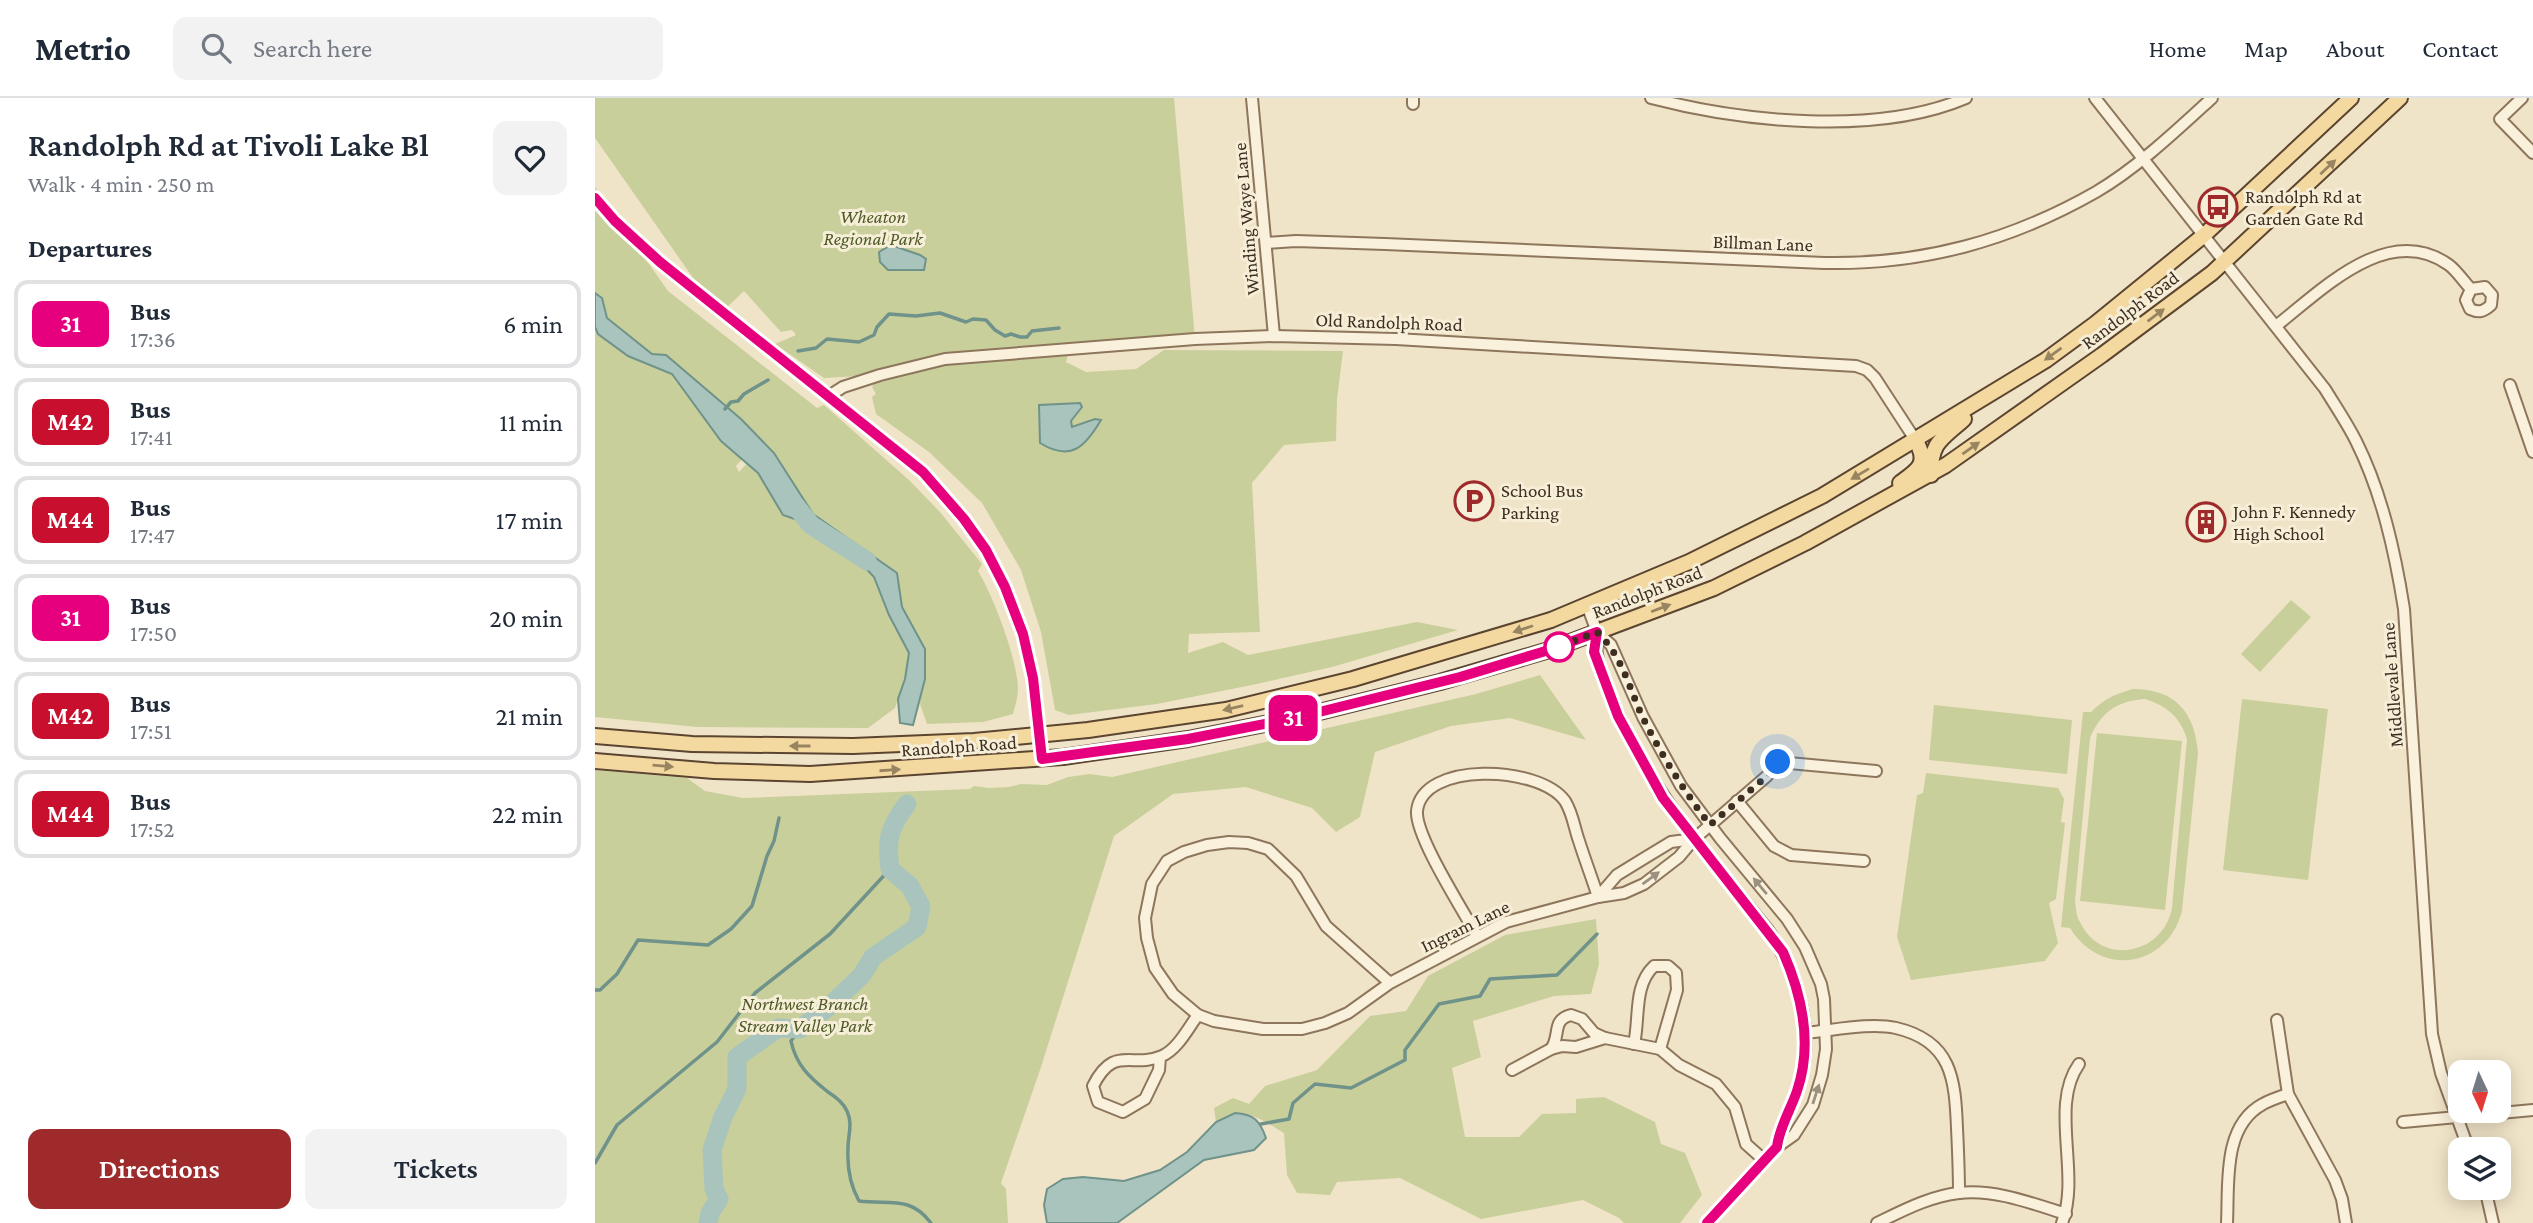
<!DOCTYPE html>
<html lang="en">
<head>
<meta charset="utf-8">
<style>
  body { margin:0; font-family:"Crimson Pro",serif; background:#f2f2f3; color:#1f2937; height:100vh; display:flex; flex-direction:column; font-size:26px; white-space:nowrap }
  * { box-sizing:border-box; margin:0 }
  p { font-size:23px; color:#747a83 }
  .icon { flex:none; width:38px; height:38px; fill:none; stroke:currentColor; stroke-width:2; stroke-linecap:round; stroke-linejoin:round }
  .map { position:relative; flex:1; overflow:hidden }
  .drawer { display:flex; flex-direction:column; background:#fff; width:595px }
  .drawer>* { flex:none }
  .badge { padding:0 14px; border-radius:10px; font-size:24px; line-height:46px }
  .needle { width:46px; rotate:176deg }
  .controls { position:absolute; left:1853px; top:962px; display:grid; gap:14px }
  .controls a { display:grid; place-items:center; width:63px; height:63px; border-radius:14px; background:#fff; box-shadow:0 4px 18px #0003; font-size:35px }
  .you { position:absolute; width:35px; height:35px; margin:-18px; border:5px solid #fff; border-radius:50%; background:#1a73e8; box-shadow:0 0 0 10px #1a73e833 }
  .map>.badge { position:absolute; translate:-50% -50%; box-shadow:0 0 0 4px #fff }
  h2 { padding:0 28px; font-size:26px; line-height:63px }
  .round { display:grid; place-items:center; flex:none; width:74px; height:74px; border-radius:14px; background:#f2f2f3 }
  .head { display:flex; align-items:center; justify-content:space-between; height:119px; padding:0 28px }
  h1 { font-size:33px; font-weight:600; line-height:52px }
  .action { display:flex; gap:14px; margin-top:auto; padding:14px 28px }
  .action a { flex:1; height:80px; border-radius:14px; background:#9e2a2b; color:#fff; font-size:28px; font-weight:600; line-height:80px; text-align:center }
  .action a+a { background:#f2f2f3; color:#1f2937 }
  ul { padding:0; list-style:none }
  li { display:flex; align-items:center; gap:21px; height:88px; margin:0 14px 10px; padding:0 14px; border:4px solid #e0e1e3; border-radius:14px }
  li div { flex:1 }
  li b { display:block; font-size:26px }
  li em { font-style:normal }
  li .badge { min-width:77px; font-weight:700; text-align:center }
  header { display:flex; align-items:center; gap:42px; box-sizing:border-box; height:98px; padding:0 35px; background:#fff; border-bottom:2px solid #e0e1e3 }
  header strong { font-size:33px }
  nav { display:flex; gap:38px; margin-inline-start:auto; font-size:24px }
  .search { width:490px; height:63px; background:#f2f2f3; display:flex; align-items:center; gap:18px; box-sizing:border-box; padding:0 24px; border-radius:14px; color:#747a83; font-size:26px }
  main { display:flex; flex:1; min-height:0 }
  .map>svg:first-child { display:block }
</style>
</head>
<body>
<header>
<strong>Metrio</strong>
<div class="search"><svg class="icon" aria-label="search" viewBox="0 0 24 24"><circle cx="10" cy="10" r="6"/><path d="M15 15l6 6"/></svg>Search here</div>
<nav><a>Home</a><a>Map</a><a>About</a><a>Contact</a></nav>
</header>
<main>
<section class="drawer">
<div class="head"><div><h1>Randolph Rd at Tivoli Lake Bl</h1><p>Walk · 4 min · 250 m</p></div><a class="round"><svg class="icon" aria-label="heart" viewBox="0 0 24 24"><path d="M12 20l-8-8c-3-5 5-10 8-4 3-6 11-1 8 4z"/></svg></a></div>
<h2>Departures</h2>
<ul>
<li><span class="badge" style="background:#e6007e;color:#fff">31</span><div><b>Bus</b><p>17:36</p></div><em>6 min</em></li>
<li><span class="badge" style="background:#c8102e;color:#fff">M42</span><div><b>Bus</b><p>17:41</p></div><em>11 min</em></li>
<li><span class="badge" style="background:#c8102e;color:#fff">M44</span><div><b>Bus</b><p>17:47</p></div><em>17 min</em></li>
<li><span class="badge" style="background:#e6007e;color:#fff">31</span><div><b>Bus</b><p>17:50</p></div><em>20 min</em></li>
<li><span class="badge" style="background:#c8102e;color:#fff">M42</span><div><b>Bus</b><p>17:51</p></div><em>21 min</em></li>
<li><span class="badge" style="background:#c8102e;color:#fff">M44</span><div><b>Bus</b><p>17:52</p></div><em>22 min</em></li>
</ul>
<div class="action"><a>Directions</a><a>Tickets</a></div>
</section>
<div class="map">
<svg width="1938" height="1125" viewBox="0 0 1938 1125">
  <rect width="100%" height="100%" fill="#f0e4c8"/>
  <g fill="#c9cf9b" fill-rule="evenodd">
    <path d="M 0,0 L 579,0 L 600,241 L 475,251 L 471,264 L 491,274 L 541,271 L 569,252 L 748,253 L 742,301 L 741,343 L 689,347 L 657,385 L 665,534 L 594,536 L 593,555 L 628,544 L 653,557 L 822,524 L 863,532 L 737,569 L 662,586 L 562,606 L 474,617 L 460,612 L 446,534 L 426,472 L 387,405 L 334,354 L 281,316 L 277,299 L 281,296 L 277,289 L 284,277 L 229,280 L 180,246 L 201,237 L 197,232 L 186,234 L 149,193 L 124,217 L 0,40 ZM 460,307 L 487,310 L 476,323 L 477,330 L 486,327 L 471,353 Z"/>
    <path d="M 0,89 L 73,193 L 222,310 L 229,307 L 314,382 L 345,414 L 387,466 L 383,473 C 398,497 423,563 423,591 C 423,600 420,608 418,616 L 388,624 L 332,626 L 325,606 L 326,598 L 304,598 L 300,610 L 273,630 L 102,629 L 0,619 ZM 165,342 L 170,346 L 144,374 L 141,368 Z"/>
    <polygon points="1696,502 1716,519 1665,574 1646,556"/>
    <polygon points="945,577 991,642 915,620 856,628 780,654 765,719 741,734 717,710 651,689 578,696 519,738 446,969 406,1085 411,1091 413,1125 0,1125 0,672 92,680 110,693 148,700 375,691 379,688 394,690 414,689 426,686 452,687 473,679 495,676 517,679 881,596"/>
    <path d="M 1538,591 C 1580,591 1600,614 1603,655 L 1587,813 C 1572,870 1506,880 1475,830 L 1466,829 L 1488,614 L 1496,614 C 1509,601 1520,596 1538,591 ZM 1550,601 C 1572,608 1585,619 1592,641 L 1577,810 C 1568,857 1506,869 1485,824 C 1481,818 1481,810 1480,803 L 1495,640 C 1506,614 1522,603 1550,601 Z"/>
    <polygon points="1647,601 1733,611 1713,782 1628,772"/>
    <polygon points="1339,607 1477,622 1472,676 1334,662"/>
    <polygon points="1502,635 1587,643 1570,812 1485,803"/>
    <polygon points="1331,675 1463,690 1469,701 1466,724 1470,725 1461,801 1454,805 1463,845 1450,863 1316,882 1302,839 1322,697 1328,695"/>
    <path d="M 1001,821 L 1004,866 L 996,896 L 959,898 L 878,923 L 886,959 L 857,970 L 870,1039 L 924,1039 L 947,1016 L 981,1015 L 981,1001 L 1009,999 L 1060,1024 L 1066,1046 L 1090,1055 L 1107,1097 L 1085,1125 L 1029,1125 L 1024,1120 L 988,1102 L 886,1121 L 805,1080 L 742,1084 L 735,1097 L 702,1095 L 692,1077 L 689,1035 C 659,1018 655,1010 621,1024 L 619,1010 L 638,1000 L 654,1006 L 670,988 L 722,972 L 775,918 L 811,913 L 833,878 L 910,837 Z"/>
  </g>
  <g fill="#a9c4bc" stroke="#6f938a" stroke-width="2">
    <polygon points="296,147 325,157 331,161 329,172 293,172 285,164 284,154"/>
    <polygon points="0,195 7,200 12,220 57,256 71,257 146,321 179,355 218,416 302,475 307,509 330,551 330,581 318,627 305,625 303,601 310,581 314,555 294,517 279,479 237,434 188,417 163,375 126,343 77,276 33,258 3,236 0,229"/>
    <path d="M 485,305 L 487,309 L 476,323 L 477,329 L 500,321 L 506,322 C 490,349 476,364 445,345 L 444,307 Z"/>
    <path d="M 640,1015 C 659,1016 665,1023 671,1040 L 659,1052 L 609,1062 L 522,1125 L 452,1125 L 449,1107 L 452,1091 L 468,1081 L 488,1079 L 529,1083 L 565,1072 L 592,1054 L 621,1024 Z"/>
  </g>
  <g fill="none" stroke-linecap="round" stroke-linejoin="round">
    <g stroke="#6f938a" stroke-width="3.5">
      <polyline points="203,253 221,250 232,241 264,244 279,237 282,229 294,216 321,218 345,215 371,224 378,221 391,222 400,232 410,238 416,236 425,239 432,239 437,233 464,230"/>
      <polyline points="130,311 136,304 143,303 149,296 173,282"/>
      <polyline points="0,892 5,892 22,876 43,842 113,847 136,831 157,808 172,758 179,743 184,720"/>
      <path d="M 205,931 L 196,943 C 201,967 214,979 233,994 C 241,999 248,1004 252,1013 C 258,1026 253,1037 253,1050 C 252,1069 255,1087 264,1103 C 294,1107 315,1097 336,1125"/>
      <polyline points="666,1026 694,1021 698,1005 720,986 756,990 810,962 810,952 844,906 885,898 895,881 962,877 1002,836"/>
      <polyline points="0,1065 22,1027 122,944 160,895 235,836 295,771"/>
    </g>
    <g stroke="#a9c4bc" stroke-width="19">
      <polyline points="200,407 216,427 272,463"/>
      <path d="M 113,1125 L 115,1115 L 124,1101 L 119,1091 L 117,1052 L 128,1019 L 142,991 L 142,959 L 183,930 L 205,931 L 237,906 L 267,877 L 278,859 L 322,829 L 326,809 L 315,788 L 295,771 C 291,741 294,730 312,706"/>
    </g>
    <g stroke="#8d765c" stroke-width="14">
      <g id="minor">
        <polyline points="657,0 679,238"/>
        <path d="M 1056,0 C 1148,24 1282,38 1371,0"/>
        <path d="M 1500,0 L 1730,291 C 1741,309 1752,325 1761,343 C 1787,395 1800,454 1809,511 L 1837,936 L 1846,975 L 1874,1052"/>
        <polyline points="1927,0 1905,21 1938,55"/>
        <polyline points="818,6 818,0"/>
        <polyline points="0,100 20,123 65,164 328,374 369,421 391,452 410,489 428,536 438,580 447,661"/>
        <path d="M 671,145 L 701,143 L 790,146 L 1229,165 C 1327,167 1415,143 1501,94 C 1542,70 1582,32 1617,0"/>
        <path d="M 1681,228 C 1726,193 1793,123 1854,167 C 1862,173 1869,184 1876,191 L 1871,202 L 1875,211 C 1884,215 1888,214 1896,207 L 1897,197 L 1890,189 L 1876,191"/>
        <polyline points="1915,287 1938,354"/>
        <polyline points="234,298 248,289 285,277 350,261 600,241 679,238 801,241 1261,268 1272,272 1280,280 1321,343"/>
        <polyline points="992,507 1002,534 1016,547 1048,619 1086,688 1125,740 1192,821 1210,849 1226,886 1229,901 1231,951 1227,977 1218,1007 1199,1037 1182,1049 1112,1125"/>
        <path d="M 1002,534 C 999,561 1006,571 1015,596 C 1049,686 1113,758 1173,832 C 1203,876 1221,934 1204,987 C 1198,1008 1184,1028 1182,1049"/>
        <polyline points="1142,703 1179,748 1196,757 1269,763"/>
        <polyline points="1003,799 1022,777 1048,761 1076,744 1099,741"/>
        <path d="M 882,838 C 868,812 820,738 822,713 C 827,663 944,667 970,703 C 978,716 979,729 984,743 C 990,762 997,780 1003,799"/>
        <polyline points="795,885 731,828 701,778 673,751 653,745 634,744 612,747 589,754 572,763 557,786 550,820 552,840 560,870 578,896 603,917 619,923 668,931 707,931 730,925 753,915 795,885 911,824 1003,799 1029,795 1049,786 1084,759 1099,741 1172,678 1183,664 1281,673"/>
        <polyline points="1682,922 1693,996 1740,1082 1747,1101 1751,1125"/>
        <path d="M 1209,935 C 1236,933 1274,924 1301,930 C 1357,943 1360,981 1362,1030 C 1363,1051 1364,1073 1364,1095"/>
        <path d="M 1039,946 C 1045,920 1038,888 1059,868 L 1073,868 L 1081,875 L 1082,892 L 1065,951"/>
        <path d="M 956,951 C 966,938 956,922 976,917 L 987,921 L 999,935 L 1010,940 L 1065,951 L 1084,967 L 1121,986 L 1140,1009 L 1151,1046 L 1169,1062"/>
        <path d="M 565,959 L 564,972 L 550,1001 L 528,1014 L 503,1004 L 498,988 C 519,946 536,971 567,958 C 583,951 593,930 603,917"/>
        <polyline points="917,972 956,951 967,948 981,949 1010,940"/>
        <polyline points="1808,1024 1938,1012"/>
        <polyline points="1890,1090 1898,1125"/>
        <path d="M 1282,1125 C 1307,1113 1335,1098 1364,1095 C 1400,1091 1436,1105 1471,1116"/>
        <path d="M 1467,1125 C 1486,1076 1454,1008 1484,966"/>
        <path d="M 1632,1125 C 1634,1086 1627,1028 1668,1006 C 1675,1002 1684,999 1693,996"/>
      </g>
    </g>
    <g stroke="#5b4430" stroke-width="18">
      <g id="major">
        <path d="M 1336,377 C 1335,344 1347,341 1369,321"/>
        <path d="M 1305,385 C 1323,372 1334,366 1321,343"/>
        <polyline points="0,638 97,646 258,648 379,643 493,632 631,612 758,581 956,522 1094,464 1227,398 1451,262 1500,226 1608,138 1756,0"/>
        <polyline points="0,663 119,673 215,676 468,659 593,641 700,620 845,584 954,552 1119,490 1210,445 1351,367 1507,257 1617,175 1805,0"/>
      </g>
    </g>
    <use href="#minor" stroke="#faf1dc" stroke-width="10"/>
    <use href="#major" stroke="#f3d9a0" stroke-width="14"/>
  </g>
  <defs><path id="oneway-solid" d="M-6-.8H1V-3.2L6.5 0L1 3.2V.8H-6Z" transform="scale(1.75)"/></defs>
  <g fill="#988460">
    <use href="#oneway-solid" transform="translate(1733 69) rotate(-43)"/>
    <use href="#oneway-solid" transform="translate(1561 217) rotate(-37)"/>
    <use href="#oneway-solid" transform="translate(1458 256) rotate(144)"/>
    <use href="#oneway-solid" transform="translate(1376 350) rotate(-35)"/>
    <use href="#oneway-solid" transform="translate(1265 376) rotate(149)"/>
    <use href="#oneway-solid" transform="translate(1066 510) rotate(-21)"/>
    <use href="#oneway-solid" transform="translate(928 531) rotate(162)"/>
    <use href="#oneway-solid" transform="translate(638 610) rotate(167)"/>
    <use href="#oneway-solid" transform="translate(205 648) rotate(180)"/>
    <use href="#oneway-solid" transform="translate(68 668) rotate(5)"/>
    <use href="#oneway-solid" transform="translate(295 672) rotate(-4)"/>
  </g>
  <g fill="#9c907e">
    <use href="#oneway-solid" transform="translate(1056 780) rotate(-36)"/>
    <use href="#oneway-solid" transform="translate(1165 788) rotate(-130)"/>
    <use href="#oneway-solid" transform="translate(1221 996) rotate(-72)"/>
  </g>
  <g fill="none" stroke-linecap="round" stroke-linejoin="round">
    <g stroke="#fff" stroke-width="16">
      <path id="line" d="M 0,100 L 20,123 L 65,164 L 328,374 L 369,421 L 391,452 L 410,489 L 428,536 L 438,580 L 447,661 L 593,641 L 700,620 L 865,579 L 954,552 L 1002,534 L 999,554 L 1023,618 L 1068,700 L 1188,854 C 1207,897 1218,946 1202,993 C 1196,1011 1184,1030 1182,1049 L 1112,1125"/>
    </g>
    <use href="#line" stroke="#e6007e" stroke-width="10"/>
    <path stroke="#3d2e20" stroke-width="7" stroke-dasharray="0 12.6" d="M 964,549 L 954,552 L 1002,534 C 1027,557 1034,590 1048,620 C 1067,658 1089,693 1115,727 L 1172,678 L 1183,664"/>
  </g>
  <defs>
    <g id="bus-ring" transform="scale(2.0125)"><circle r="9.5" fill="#f7eed8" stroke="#9e2a2b" stroke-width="1.5"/><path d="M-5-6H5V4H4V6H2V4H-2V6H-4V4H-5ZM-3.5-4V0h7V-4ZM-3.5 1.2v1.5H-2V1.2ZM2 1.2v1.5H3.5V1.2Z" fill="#9e2a2b"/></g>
    <g id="parking-ring" transform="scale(2.0125)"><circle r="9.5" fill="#f7eed8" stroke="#9e2a2b" stroke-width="1.5"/><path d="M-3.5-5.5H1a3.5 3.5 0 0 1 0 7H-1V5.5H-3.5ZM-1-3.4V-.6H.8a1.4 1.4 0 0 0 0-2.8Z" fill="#9e2a2b"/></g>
    <g id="building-ring" transform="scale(2.0125)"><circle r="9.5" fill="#f7eed8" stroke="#9e2a2b" stroke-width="1.5"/><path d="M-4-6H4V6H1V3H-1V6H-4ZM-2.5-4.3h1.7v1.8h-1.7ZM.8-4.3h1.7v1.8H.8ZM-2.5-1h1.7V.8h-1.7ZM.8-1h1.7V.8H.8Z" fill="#9e2a2b"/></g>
  </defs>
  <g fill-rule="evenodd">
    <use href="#bus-ring" x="1623" y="109"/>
    <use href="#parking-ring" x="879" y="403"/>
    <use href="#building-ring" x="1611" y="424"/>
  </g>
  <circle fill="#fff" stroke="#e6007e" stroke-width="3.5" cx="964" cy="549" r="14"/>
  <g text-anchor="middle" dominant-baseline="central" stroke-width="6" stroke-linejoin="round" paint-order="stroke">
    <g font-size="19" fill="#3d2e20" stroke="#f7eed8" text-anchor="start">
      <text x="1650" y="98">Randolph Rd at<tspan x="1650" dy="22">Garden Gate Rd</tspan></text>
      <text x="906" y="392">School Bus<tspan x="906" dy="22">Parking</tspan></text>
      <text x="1638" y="413">John F. Kennedy<tspan x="1638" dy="22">High School</tspan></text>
    </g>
    <g font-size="19" font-style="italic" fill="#4d5a26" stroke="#f7eed8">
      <text x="278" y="118">Wheaton<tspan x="278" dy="22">Regional Park</tspan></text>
      <text x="210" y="905">Northwest Branch<tspan x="210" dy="22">Stream Valley Park</tspan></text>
    </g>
    <g font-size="19" fill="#3d2e20" stroke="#f7eed8">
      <text transform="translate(651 121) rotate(-95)">Winding Waye Lane</text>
      <text transform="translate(1168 145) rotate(2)">Billman Lane</text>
      <text transform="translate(1535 212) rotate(-37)">Randolph Road</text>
      <text transform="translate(794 224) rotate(2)">Old Randolph Road</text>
      <text transform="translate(1052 494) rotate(-21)">Randolph Road</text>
      <text transform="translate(1797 587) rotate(-94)">Middlevale Lane</text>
      <text transform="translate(364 648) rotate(-4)">Randolph Road</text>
      <text transform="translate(870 828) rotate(-26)">Ingram Lane</text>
    </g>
  </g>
</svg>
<div class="controls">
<a><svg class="needle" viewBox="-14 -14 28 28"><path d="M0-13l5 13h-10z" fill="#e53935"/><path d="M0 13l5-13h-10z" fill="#747a83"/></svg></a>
<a><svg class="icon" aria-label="layers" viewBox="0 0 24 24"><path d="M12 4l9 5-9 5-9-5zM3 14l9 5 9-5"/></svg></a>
</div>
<div class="you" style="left:1183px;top:664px"></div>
<b class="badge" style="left:698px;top:620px;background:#e6007e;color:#fff">31</b>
</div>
</main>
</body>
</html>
